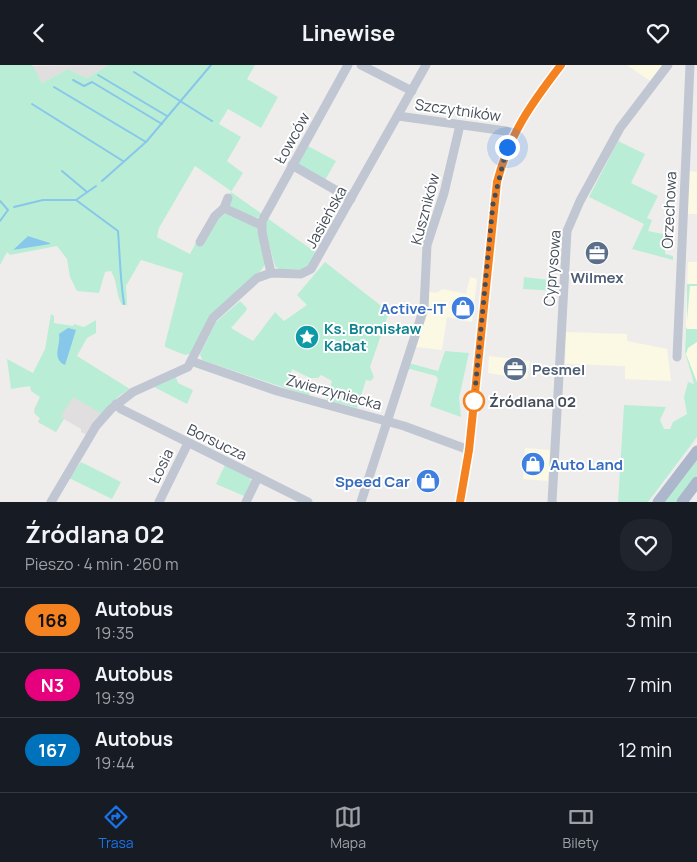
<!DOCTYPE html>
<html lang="pl">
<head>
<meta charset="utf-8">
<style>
  body { margin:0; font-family:Manrope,sans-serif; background:#20242c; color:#f1f3f6; height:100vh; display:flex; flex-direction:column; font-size:19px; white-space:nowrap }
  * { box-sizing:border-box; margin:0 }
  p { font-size:16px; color:#9ea1a6 }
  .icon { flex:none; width:28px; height:28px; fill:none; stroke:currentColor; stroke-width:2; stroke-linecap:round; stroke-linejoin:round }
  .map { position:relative; height:437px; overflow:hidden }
  .panel { display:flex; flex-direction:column; background:#171b24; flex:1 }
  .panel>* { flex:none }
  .badge { padding:0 10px; border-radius:16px; font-size:18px; line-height:32px }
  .you { position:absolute; width:25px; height:25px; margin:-12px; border:4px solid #fff; border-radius:50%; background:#1a73e8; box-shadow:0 0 0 8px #1a73e833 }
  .map>.badge { position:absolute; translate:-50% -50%; box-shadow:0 0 0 2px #fff }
  .round { display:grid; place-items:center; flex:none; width:52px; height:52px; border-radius:20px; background:#20242c }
  .headline { display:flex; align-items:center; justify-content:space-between; height:85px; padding:0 25px }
  h1 { font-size:24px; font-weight:700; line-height:38px }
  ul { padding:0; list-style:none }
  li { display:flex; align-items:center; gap:15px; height:65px; padding:0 25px; border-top:1px solid #363941 }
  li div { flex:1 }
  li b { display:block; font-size:19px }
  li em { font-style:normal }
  li .badge { min-width:55px; font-weight:700; text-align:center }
  header { display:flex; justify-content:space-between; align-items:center; height:65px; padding:0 25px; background:#171b24; font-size:22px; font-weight:700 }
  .tabs { display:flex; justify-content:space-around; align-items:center; height:70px; border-top:1px solid #363941; background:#171b24; font-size:14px; color:#9ea1a6 }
  .tabs a { display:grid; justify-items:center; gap:2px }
  .tabs .current { color:#1a73e8 }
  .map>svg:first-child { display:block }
</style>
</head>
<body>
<header><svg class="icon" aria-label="back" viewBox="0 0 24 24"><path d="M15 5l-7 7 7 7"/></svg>Linewise<svg class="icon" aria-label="heart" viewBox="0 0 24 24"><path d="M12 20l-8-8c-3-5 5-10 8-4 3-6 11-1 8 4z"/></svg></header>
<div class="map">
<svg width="697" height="437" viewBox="0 0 697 437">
  <rect width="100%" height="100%" fill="#efedec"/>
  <g fill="#fbf8e4">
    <polygon points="627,0 662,0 650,16"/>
    <polygon points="687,106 697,107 697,149 684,149"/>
    <polygon points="688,197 697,197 697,329 685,287"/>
    <polygon points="470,212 477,214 472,257 447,252 442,285 416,282 428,247 427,226 436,228 443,224 466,229"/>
    <polygon points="566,267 627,269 627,276 667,284 671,316 625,314 625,301 565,299"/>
    <polygon points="489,291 530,296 527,314 488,308"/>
    <polygon points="525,383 550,385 548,416 523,414"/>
  </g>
  <g fill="#e0dede">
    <polygon points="108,0 87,13 68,4 42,18 31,1"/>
    <polygon points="48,317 103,349 87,370 81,367 81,364 64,354 56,367 38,357 40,353 35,349 34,344"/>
  </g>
  <g fill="#baedd6" fill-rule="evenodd">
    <path d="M 0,0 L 32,0 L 42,18 L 68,4 L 87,13 L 108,0 L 255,0 L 247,14 L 278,32 L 261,63 L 228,44 L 219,59 L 241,72 L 227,96 L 243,108 L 231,127 L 262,149 L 257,153 L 230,145 L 228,138 L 231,126 L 195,101 L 159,163 L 157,172 L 190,189 C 198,173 211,154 227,147 L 257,163 L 266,198 L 260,207 L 209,253 L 190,289 L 185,290 L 165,282 L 165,279 L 183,208 L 141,195 L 126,221 L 127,240 L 122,240 C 115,228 118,217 111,206 L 105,207 L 99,228 L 77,226 L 70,212 L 67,194 L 57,181 L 10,190 L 7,187 L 0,200 ZM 28,171 L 50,178 L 13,185 Z"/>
    <polygon points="618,76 645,89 631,118 658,131 647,153 652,155 648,166 663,169 666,173 665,189 673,191 673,195 632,184 644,159 589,132"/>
    <polygon points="306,80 336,96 325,115 299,101 297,98"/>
    <polygon points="267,153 318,189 305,204 279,204 275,201 265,163"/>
    <polygon points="325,197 389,247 370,302 374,312 371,316 366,315 357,343 327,335 332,316 321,310 318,313 310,313 292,304 287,320 310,327 309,331 202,295 200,289 216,257 240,236 247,243 246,246 231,263 253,276 275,247 284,256 307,240 297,230"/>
    <polygon points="524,212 558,216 557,226 523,224"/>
    <polygon points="687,219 697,219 697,221 690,221 687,256"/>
    <path d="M 51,249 L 54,251 L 54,258 L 73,261 L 74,259 L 84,262 L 96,255 L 96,268 L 87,273 L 77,291 L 130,324 L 119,331 L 102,349 L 73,332 L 61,351 L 64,353 L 56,367 L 38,357 L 40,353 L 34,347 L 40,332 L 31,326 L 30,321 L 11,324 L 7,294 L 33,308 L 45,284 ZM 76,265 L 67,287 L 58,287 L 60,275 Z"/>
    <polygon points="686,262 687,264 697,264 697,277 688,283 686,289 697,317 697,372 648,437 618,437 624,340 666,342 660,355 664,364 670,364 673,357 687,349 684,332 688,317 694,319 685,287"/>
    <polygon points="445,286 469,288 459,333 461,352 430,341 438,314 436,311 410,304 407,305 409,298 438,306"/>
    <polygon points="176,312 178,318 193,325 187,339 154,322"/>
    <polygon points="697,393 697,410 676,437 664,437"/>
    <polygon points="81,397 121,417 112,434 69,413"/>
    <polygon points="225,400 249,412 251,416 244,431 216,419"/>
  </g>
  <g fill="#87c7ea">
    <polygon points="28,171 50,178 50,179 13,185"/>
    <path d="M 68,263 L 76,265 L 65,300 C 51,293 61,281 59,269 Z"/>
  </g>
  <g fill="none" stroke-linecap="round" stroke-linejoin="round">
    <g stroke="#87c7ea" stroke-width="2">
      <polyline points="134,7 212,56"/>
      <polyline points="98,10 167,51"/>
      <polyline points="73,15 84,21 92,17 162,59"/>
      <polyline points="54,22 146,77"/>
      <polyline points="32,39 123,96"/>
      <polyline points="62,106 87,127"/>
      <polyline points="102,116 146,77 211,0"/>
      <path d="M 76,135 L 118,166 C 120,192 120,213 124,239"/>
      <polyline points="0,136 8,145 0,156"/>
      <polyline points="14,142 43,135 76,135 96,121"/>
    </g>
    <g stroke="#c0c6d2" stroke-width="9">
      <polyline points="361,0 412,26"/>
      <polyline points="398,51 506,66 513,69"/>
      <polyline points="292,100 351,134"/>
      <polyline points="224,143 228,133"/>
      <polyline points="200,177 215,151 224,143 261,160"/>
      <polyline points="271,208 262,167 262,156 348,0"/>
      <polyline points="677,292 690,0"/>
      <polyline points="191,296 277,326 404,361 469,385"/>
      <polyline points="116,339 121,344 308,437"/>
      <polyline points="51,437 96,361 111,344 133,327 188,302 213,253 257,213 271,208 301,209 311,204 426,0"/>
      <polyline points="159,437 188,378"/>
      <polyline points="246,437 258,412"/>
      <polyline points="361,437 424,243 427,180 444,128 460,60"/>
      <path d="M 460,437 L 469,385 L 497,117 C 510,68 531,39 561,0"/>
      <polyline points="552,437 567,166 580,136 620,63 668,0"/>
    </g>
    <g stroke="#acb7cc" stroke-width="11">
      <polyline points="658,437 697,386"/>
      <polyline points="682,437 697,417"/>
    </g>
  </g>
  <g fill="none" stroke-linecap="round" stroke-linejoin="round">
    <g stroke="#fff" stroke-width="11">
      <path id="line" d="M 460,437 L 469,385 L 497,117 C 510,68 531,39 561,0"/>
    </g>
    <use href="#line" stroke="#f58220" stroke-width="8"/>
    <polyline stroke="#454d59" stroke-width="5" stroke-dasharray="0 9" points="474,336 493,139 507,82"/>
  </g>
  <defs>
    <g id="office-disc" transform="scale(1.25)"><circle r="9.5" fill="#5c6f8a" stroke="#fff"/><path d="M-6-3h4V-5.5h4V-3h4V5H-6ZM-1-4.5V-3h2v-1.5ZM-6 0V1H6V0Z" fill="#fff"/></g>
    <g id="shop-disc" transform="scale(1.25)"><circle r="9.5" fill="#3f7fe0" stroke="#fff"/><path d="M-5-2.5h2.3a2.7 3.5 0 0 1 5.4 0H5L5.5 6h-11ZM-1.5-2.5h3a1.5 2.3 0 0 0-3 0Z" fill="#fff"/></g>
    <g id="sight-disc" transform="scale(1.25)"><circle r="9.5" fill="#0f9aa8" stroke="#fff"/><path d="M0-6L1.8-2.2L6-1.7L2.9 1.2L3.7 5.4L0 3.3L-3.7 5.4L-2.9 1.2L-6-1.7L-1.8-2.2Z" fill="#fff"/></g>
  </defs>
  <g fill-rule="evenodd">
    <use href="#office-disc" x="597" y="188"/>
    <use href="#shop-disc" x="463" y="243"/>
    <use href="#sight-disc" x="307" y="272"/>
    <use href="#office-disc" x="515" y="304"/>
    <use href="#shop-disc" x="533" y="399"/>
    <use href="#shop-disc" x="428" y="416"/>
  </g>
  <circle fill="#fff" stroke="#f58220" stroke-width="2.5" cx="474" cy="336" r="10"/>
  <g text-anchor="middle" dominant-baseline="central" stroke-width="4" stroke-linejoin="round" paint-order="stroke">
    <g font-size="15" fill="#454d59" stroke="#fff">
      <text transform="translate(458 45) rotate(8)">Szczytników</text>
      <text transform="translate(292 73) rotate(-61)">Łowców</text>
      <text transform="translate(425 144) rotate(-75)">Kuszników</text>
      <text transform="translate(669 145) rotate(-87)">Orzechowa</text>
      <text transform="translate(326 152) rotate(-61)">Jasieńska</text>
      <text transform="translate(552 203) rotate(-85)">Cyprysowa</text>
      <text transform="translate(334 327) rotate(15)">Zwierzyniecka</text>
      <text transform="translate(217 377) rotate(26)">Borsucza</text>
      <text transform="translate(161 401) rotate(-64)">Łosia</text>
    </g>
    <g font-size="15" font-weight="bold" fill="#4e5e75" stroke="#fff">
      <text x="597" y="212">Wilmex</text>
      <text x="532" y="304" text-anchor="start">Pesmel</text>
    </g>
    <g font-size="15" font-weight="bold" fill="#366cbe" stroke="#fff" text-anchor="end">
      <text x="446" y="243">Active-IT</text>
      <text x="550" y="399" text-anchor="start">Auto Land</text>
      <text x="410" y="416">Speed Car</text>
    </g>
    <g font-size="15" font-weight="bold" fill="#0d838f" stroke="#fff" text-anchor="start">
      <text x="324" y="263">Ks. Bronisław<tspan x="324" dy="17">Kabat</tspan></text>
    </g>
    <g font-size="15" font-weight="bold" fill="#454d59" stroke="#fff" text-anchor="start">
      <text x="489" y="336">Źródlana 02</text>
    </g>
  </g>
</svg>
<div class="you" style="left:507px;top:82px"></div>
</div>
<section class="panel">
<div class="headline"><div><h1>Źródlana 02</h1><p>Pieszo · 4 min · 260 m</p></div><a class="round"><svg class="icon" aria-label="heart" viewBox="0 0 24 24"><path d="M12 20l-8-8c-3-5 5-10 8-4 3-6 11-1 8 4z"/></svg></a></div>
<ul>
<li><span class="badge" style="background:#f58220;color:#111">168</span><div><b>Autobus</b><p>19:35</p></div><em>3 min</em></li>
<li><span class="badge" style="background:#e6007e;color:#fff">N3</span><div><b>Autobus</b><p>19:39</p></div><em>7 min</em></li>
<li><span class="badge" style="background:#0072bc;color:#fff">167</span><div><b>Autobus</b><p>19:44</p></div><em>12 min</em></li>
</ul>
</section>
<nav class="tabs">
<a class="current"><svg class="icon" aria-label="directions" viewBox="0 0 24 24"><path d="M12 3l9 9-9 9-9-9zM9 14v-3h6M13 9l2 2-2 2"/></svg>Trasa</a>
<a><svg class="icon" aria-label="map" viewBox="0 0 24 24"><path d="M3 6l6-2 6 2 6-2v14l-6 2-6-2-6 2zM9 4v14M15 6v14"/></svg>Mapa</a>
<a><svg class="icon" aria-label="tickets" viewBox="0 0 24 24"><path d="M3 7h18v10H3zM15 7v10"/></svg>Bilety</a>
</nav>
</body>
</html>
